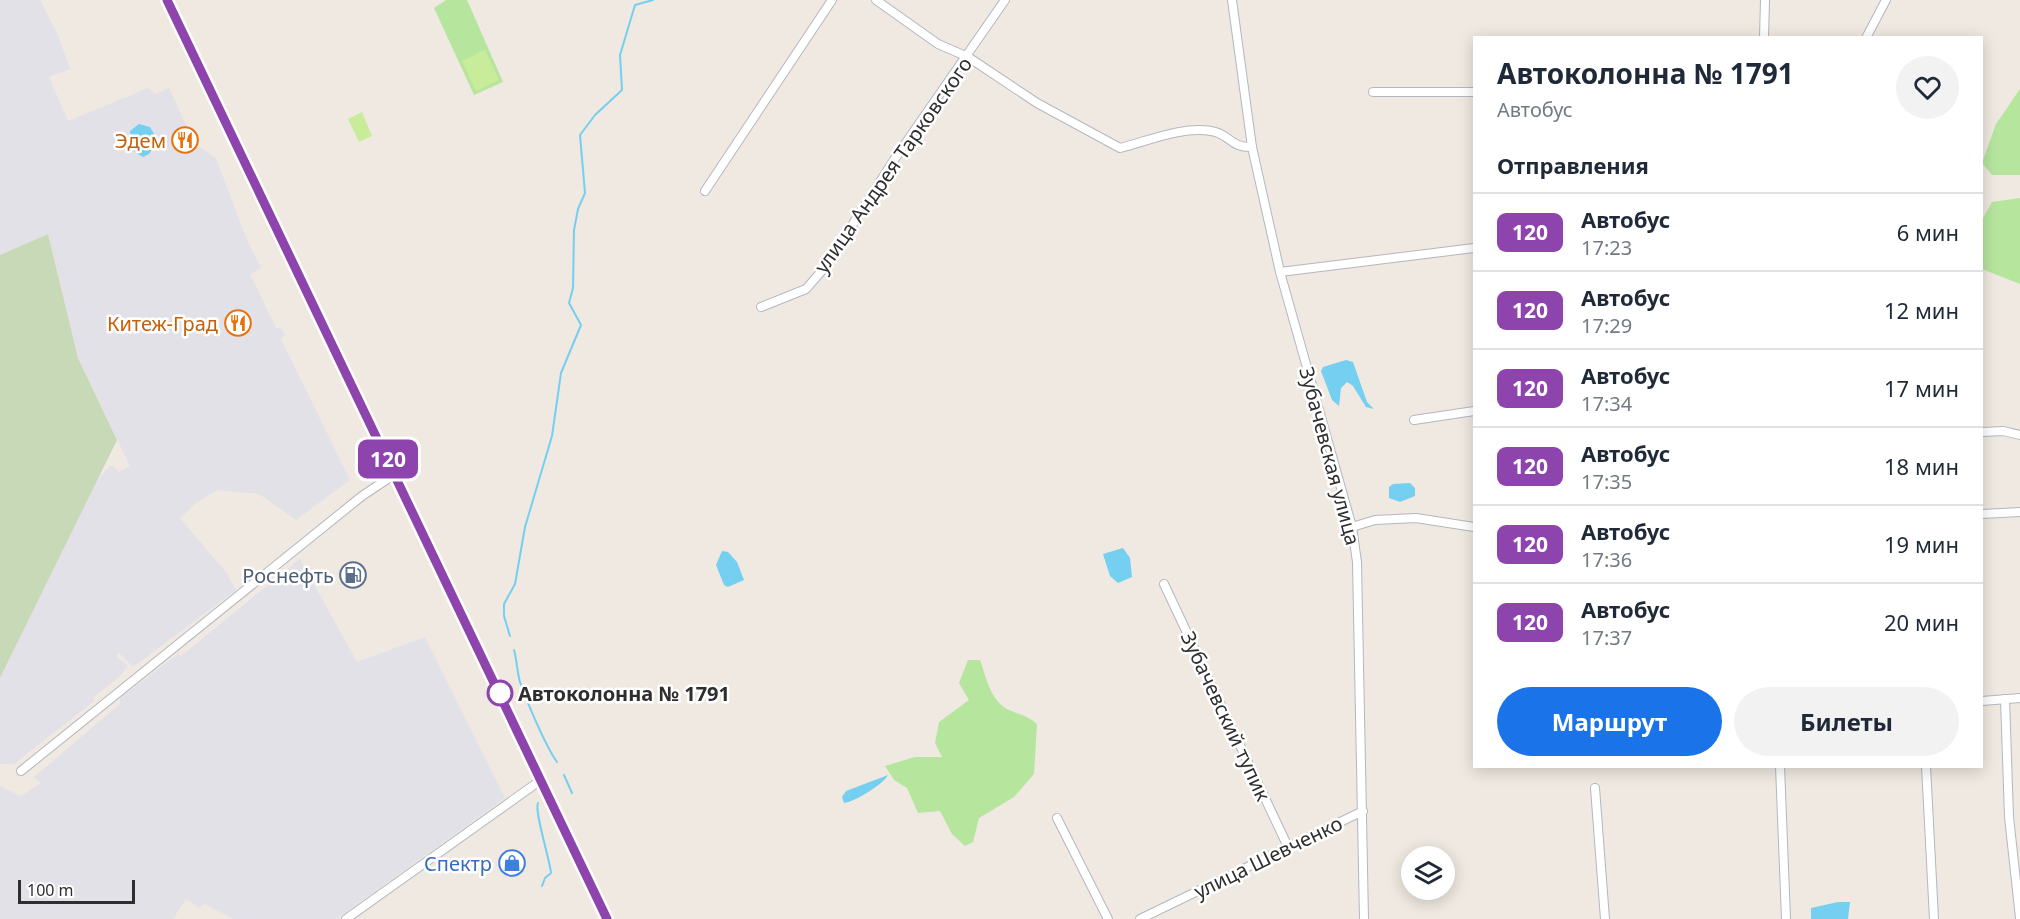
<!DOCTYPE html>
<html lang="ru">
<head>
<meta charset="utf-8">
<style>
  body { margin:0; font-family:"Noto Sans",sans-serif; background:#f2f2f3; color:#1f2937; height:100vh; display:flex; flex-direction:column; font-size:22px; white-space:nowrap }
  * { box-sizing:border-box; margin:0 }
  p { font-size:20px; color:#747a83 }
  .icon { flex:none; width:33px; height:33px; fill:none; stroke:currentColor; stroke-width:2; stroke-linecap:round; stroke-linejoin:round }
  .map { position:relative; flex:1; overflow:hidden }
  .sheet { position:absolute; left:1473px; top:36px; width:510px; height:732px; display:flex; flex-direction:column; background:#fff; border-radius:0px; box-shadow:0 3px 15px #0003 }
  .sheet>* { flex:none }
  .badge { padding:0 12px; border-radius:9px; font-size:21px; line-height:39px }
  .buttons { position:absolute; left:1401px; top:846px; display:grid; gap:12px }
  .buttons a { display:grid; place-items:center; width:54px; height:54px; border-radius:50%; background:#fff; box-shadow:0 3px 15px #0003; font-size:30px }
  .scale { position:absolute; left:18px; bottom:15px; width:117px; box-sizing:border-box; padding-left:6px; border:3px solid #2e2e2e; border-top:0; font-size:16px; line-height:21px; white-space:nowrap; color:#2e2e2e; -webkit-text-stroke:4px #fff; paint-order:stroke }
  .map>.badge { position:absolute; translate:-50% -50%; box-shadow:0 0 0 3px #fff }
  h2 { padding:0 24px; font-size:22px; line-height:54px }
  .round { display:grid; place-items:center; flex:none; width:63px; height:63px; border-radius:32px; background:#f2f2f3 }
  .overview { display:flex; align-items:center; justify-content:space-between; height:102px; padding:0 24px }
  h1 { font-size:28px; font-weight:700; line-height:45px }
  .primary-button { display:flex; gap:12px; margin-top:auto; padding:12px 24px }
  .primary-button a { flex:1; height:69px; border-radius:36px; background:#1a73e8; color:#fff; font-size:24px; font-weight:700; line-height:69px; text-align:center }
  .primary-button a+a { background:#f2f2f3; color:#1f2937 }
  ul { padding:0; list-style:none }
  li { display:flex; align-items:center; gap:18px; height:78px; padding:0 24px; border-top:2px solid #e0e1e3 }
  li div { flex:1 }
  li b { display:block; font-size:22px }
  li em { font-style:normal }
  li .badge { min-width:66px; font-weight:700; text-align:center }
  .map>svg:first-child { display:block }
</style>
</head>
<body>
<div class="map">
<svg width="2020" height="919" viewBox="0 0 2020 919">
  <rect width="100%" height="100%" fill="#efe9e1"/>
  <g fill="#e3e1e8">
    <polygon points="0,0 40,0 58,35 70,69 49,77 68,121 148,88 155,94 169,88 195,144 216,158 247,240 261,268 250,274 276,328 282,329 285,335 281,339 350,480 296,520 259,494 217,490 196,503 180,518 225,571 236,590 133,667 119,653 116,656 128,666 119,677 93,698 95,700 89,705 14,764 0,764 0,678 97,480 111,465 119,472 130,466 78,358 48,234 0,255"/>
    <polygon points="300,559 357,662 425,637 505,798 336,919 233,919 205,904 200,908 186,899 173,919 0,919 0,786 21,796 41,783 34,777 120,704 120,698 178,654 181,656"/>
  </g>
  <g fill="#b6e59e">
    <polygon points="446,0 467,0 503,82 474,95 434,8"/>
    <polygon points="2020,89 2020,175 1992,175 1982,163 1996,124"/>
    <polygon points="2020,198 2020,284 1982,269 1982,220 1992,202"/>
    <path d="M 968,660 L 980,660 C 986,676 990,700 1007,709 C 1019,715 1025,714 1037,724 L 1034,774 L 1014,797 L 979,818 L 973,842 L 965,846 L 952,834 L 940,811 L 918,813 L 907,788 L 894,780 L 885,766 L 915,757 L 942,757 L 935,743 L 939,722 L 969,700 L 959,683 Z"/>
  </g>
  <polygon fill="#c8d9b8" points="48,234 78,358 117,440 0,678 0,255"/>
  <g fill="#c9ec9a">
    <polygon points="485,50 499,80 476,91 462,61"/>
    <polygon points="362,112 372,136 359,142 348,119"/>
  </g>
  <g fill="#75cff0">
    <polygon points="139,124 150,127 158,141 149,154 143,157 132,150 130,131"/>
    <polygon points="1346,360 1353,362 1367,402 1374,409 1366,407 1353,386 1347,382 1341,388 1339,406 1332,400 1321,371 1323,367"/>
    <polygon points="1410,483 1415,488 1415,496 1400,502 1389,498 1389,487 1393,484"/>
    <polygon points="1123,548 1130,558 1132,577 1118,583 1110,576 1103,554"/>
    <polygon points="722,551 728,552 737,562 744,580 728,587 724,585 716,565"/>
    <path d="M 888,775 C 884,784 854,802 844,803 L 842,797 L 846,791 Z"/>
    <polygon points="1838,902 1850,902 1848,919 1811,919 1811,908"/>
  </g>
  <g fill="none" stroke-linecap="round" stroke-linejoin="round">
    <g stroke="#75cff0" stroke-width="2">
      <polyline points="510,636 504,616 504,604 515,584 525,527 552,436 561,373 581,325 569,303 573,288 574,230 578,209 585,193 580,135 595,115 622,90 620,55 635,5 653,0"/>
      <path d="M 514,650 C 517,660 517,672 520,682 C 527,702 545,745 557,762"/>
      <polyline points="564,775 572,793"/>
      <path d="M 538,803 C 534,811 550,860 551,873 L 545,878 L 542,886"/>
    </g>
    <g stroke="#b4b7c1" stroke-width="10">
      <g id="minor">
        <path d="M 876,0 L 938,44 L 968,57 L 1037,103 L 1120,148 C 1148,141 1182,126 1211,131 C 1229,133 1230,148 1252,147"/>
        <polyline points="1232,0 1252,147 1280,272 1352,527 1357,562 1364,919"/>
        <polyline points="1764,38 1765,0"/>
        <polyline points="1866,38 1886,0"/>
        <polyline points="1373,92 1474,92"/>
        <polyline points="705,191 832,0"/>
        <polyline points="1280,272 1474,248"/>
        <polyline points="761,307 806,289 826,266 896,157 1005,0"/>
        <polyline points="1414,420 1474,411"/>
        <polyline points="1982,432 2003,431 2020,435"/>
        <polyline points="1982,514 2020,512"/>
        <polyline points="1352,527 1375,520 1416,518 1474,527"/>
        <polyline points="1164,584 1288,847"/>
        <polyline points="2005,699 2009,817 2020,918"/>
        <polyline points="1982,701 2020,698"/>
        <polyline points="1780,766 1786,919"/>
        <polyline points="1926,766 1934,919"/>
        <polyline points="21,771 362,496 395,474"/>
        <polyline points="1595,788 1605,919"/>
        <polyline points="1057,818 1108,919"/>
        <polyline points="346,919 541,780"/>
        <polyline points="1140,919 1363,811"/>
      </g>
    </g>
    <g stroke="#c9c9c9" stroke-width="12">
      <polyline id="major" points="167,0 607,919"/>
    </g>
    <use href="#minor" stroke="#fff" stroke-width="8"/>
    <use href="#major" stroke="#f2d163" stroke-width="10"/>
  </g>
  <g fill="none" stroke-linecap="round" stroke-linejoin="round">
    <g stroke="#fff" stroke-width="14">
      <polyline id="line" points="167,0 607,919"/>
    </g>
    <use href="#line" stroke="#8e44ad" stroke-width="9"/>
  </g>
  <defs>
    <g id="restaurant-ring" transform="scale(1.35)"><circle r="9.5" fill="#fff" stroke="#e8710a" stroke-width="1.5"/><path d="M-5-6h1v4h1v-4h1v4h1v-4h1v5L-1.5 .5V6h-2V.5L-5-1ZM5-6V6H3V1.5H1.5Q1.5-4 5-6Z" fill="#e8710a"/></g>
    <g id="fuel-ring" transform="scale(1.35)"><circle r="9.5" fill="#fff" stroke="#5c6f8a" stroke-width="1.5"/><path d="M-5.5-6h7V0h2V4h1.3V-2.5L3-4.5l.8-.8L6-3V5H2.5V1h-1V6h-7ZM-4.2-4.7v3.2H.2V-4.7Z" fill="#5c6f8a"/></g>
    <g id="shop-ring" transform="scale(1.35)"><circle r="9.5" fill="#fff" stroke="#3f7fe0" stroke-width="1.5"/><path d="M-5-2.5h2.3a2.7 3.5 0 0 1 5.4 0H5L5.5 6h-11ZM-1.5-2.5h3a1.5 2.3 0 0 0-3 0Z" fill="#3f7fe0"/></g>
  </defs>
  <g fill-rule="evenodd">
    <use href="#restaurant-ring" x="185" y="140"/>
    <use href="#restaurant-ring" x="238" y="323"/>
    <use href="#fuel-ring" x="353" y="575"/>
    <use href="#shop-ring" x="512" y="863"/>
  </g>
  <circle fill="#fff" stroke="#8e44ad" stroke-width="3" cx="500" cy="693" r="12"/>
  <g text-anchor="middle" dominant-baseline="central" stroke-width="5" stroke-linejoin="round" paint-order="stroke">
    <g font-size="20" fill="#c56008" stroke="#fff" text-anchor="end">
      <text x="166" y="140">Эдем</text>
      <text x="218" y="323">Китеж-Град</text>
    </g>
    <g font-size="20" fill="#2e2e2e" stroke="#fff">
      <text transform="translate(893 165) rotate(-55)">улица Андрея Тарковского</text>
      <text transform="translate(1330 456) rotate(75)">Зубачевская улица</text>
      <text transform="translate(1226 716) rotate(65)">Зубачевский тупик</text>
      <text transform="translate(1268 857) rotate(-26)">улица Шевченко</text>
    </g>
    <g font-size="20" fill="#4e5e75" stroke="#fff" text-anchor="end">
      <text x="334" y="575">Роснефть</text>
    </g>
    <g font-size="20" font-weight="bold" fill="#2e2e2e" stroke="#fff" text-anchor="start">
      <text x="518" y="693">Автоколонна № 1791</text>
    </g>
    <g font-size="20" fill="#366cbe" stroke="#fff" text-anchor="end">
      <text x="492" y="863">Спектр</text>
    </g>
  </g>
</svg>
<div class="buttons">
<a><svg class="icon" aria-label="layers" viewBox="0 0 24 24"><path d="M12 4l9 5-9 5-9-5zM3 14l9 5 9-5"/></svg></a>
</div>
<div class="scale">100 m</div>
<b class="badge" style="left:388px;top:459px;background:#8e44ad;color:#fff">120</b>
<section class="sheet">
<div class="overview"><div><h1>Автоколонна № 1791</h1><p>Автобус</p></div><a class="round"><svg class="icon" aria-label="heart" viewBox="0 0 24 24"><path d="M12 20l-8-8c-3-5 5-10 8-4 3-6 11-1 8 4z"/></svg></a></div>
<h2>Отправления</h2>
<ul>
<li><span class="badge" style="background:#8e44ad;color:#fff">120</span><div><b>Автобус</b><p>17:23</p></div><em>6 мин</em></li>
<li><span class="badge" style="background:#8e44ad;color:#fff">120</span><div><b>Автобус</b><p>17:29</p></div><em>12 мин</em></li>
<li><span class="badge" style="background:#8e44ad;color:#fff">120</span><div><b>Автобус</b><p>17:34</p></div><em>17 мин</em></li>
<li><span class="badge" style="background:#8e44ad;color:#fff">120</span><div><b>Автобус</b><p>17:35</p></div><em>18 мин</em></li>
<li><span class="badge" style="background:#8e44ad;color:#fff">120</span><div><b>Автобус</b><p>17:36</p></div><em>19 мин</em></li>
<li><span class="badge" style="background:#8e44ad;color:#fff">120</span><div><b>Автобус</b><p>17:37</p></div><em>20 мин</em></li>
</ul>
<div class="primary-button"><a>Маршрут</a><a>Билеты</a></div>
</section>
</div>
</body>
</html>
